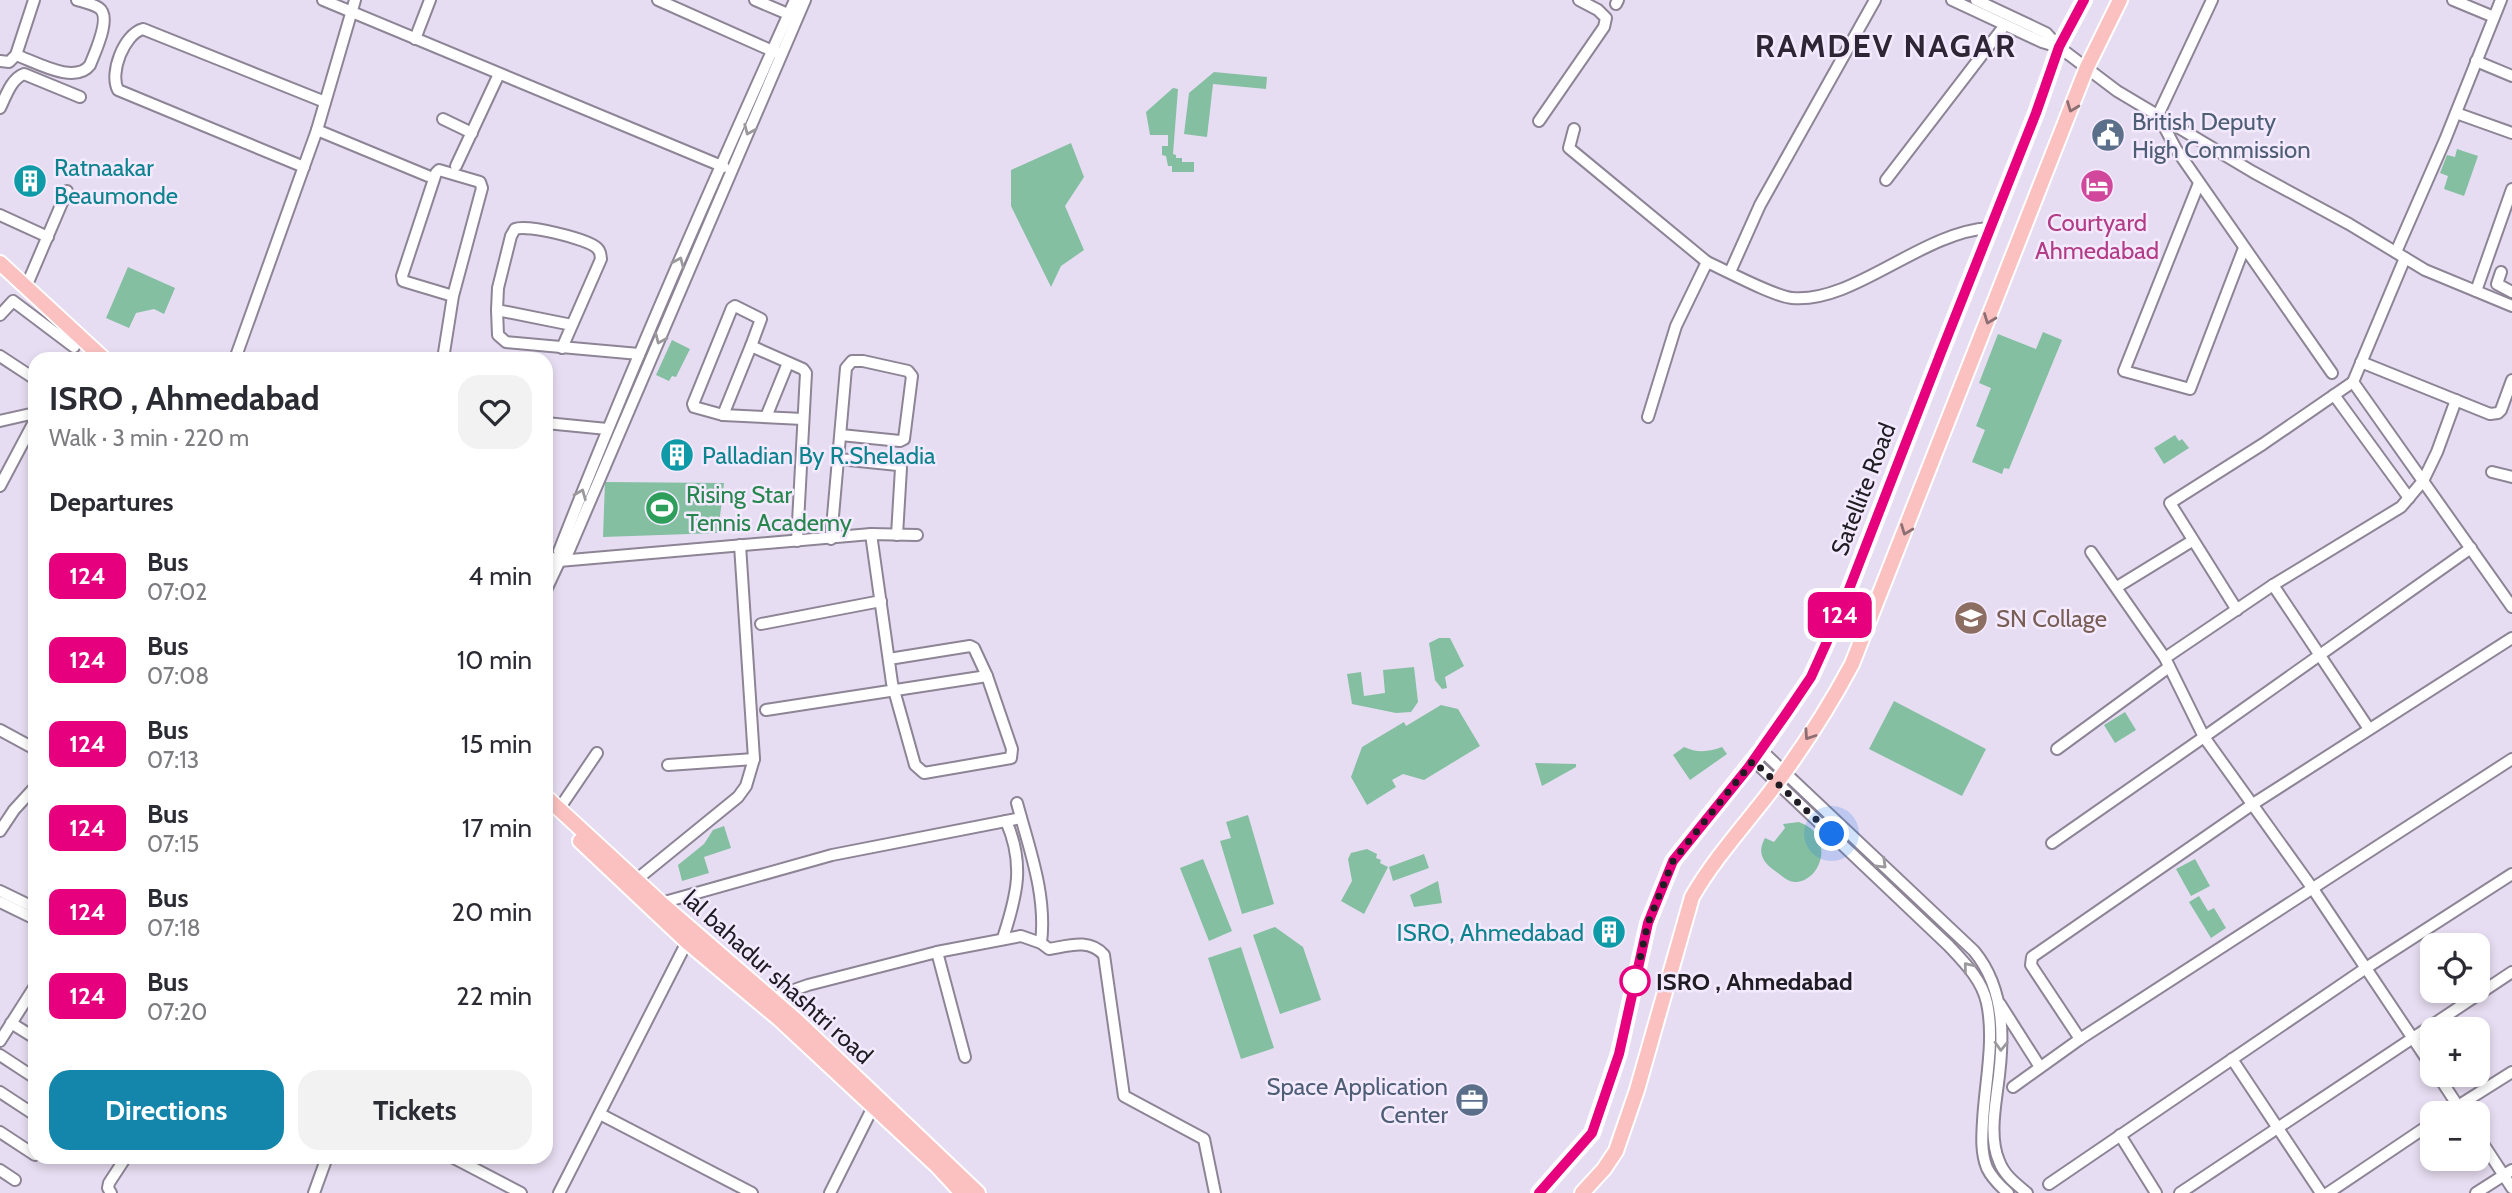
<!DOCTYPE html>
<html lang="en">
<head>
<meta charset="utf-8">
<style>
  body { margin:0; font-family:Cabin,sans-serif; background:#f2f2f3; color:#2b2b33; height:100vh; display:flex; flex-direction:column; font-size:26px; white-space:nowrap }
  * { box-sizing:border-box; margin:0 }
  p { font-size:23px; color:#7c7c81 }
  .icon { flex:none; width:38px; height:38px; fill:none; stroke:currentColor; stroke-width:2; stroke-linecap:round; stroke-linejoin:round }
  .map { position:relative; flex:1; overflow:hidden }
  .drawer { position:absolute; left:28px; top:352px; width:525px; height:812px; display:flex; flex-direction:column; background:#fff; border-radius:21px; box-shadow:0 4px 10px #0003 }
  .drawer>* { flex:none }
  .badge { padding:0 14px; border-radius:10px; font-size:24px; line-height:46px }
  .fabs { position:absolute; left:2420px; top:933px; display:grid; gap:14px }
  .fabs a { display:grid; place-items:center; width:70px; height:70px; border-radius:14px; background:#fff; box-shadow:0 4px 10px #0003; font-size:35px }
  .you { position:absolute; width:35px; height:35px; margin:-18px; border:5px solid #fff; border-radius:50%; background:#1a73e8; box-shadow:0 0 0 10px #1a73e833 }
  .map>.badge { position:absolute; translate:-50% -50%; box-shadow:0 0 0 4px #fff }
  h2 { padding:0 21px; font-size:26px; line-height:63px }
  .round { display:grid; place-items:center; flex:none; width:74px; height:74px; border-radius:21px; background:#f2f2f3 }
  .headline { display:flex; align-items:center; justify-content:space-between; height:119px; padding:0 21px }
  h1 { font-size:33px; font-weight:700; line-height:52px }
  .button { display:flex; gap:14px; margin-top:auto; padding:14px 21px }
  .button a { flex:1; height:80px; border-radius:21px; background:#1486ac; color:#fff; font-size:28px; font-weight:700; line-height:80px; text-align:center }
  .button a+a { background:#f2f2f3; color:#2b2b33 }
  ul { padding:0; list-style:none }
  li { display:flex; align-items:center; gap:21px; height:84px; padding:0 21px }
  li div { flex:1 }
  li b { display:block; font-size:26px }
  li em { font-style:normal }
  li .badge { min-width:77px; font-weight:700; text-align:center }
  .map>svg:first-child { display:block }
</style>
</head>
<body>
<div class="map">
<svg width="2512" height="1193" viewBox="0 0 2512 1193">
  <rect width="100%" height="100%" fill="#e7ddf2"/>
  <g fill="#84bfa2">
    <polygon points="1214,72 1267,77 1266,89 1213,84 1207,137 1184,134 1189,93"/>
    <polygon points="1173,88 1178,89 1173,154 1176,155 1176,158 1182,158 1182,162 1194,162 1194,172 1172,172 1172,166 1168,166 1166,156 1162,155 1162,146 1168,146 1168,135 1150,135 1146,112"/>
    <polygon points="1071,143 1084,177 1065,206 1084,250 1061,266 1051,287 1011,206 1011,170"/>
    <polygon points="2457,149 2478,156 2464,196 2444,189 2448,176 2440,173 2447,155 2455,157"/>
    <polygon points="128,267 175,288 164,314 154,309 136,313 129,328 106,318"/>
    <polygon points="2043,332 2062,340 2009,469 2004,468 2002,474 1972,462 1985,430 1976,426 1991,388 1979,383 1998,334 2036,349"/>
    <polygon points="672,340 690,349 676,377 672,376 669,381 656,375"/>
    <polygon points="2175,435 2179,441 2182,439 2189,448 2164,464 2154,448"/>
    <polygon points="605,482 724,483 718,533 603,537"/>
    <polygon points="1439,638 1450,638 1464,666 1445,677 1447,688 1442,689 1435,680 1429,643"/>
    <polygon points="1414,667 1418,702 1411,712 1396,713 1352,704 1347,674 1361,672 1364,696 1385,693 1383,670"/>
    <polygon points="1894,701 1986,749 1962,796 1869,749"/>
    <polygon points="1441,705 1458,709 1480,746 1424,780 1403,774 1392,780 1396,787 1367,805 1351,777 1362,747 1404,722 1406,726"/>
    <polygon points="2125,712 2136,730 2115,743 2104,725"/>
    <path d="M 1684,747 C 1697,753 1709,752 1722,747 L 1727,754 L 1690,780 L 1673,755 Z"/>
    <polygon points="1535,763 1576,764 1576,767 1542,786"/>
    <polygon points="1248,815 1274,904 1242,914 1220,841 1231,838 1226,822"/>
    <path d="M 1799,822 C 1806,825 1812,828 1816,834 C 1828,851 1819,879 1797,882 C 1790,883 1783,877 1778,873 C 1764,864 1756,854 1765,838 L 1774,842 L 1785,828 L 1783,824 Z"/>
    <polygon points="724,826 731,848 704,857 709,873 682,881 678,865 704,844 713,830"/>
    <polygon points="1367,849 1377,854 1376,858 1381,860 1380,863 1388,867 1364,914 1341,901 1352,881 1348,859 1351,853"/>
    <polygon points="1424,854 1429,868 1393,881 1389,867"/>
    <polygon points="1203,859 1232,931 1209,941 1180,868"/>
    <polygon points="2195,859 2210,886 2191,896 2176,869"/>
    <polygon points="1438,881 1442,903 1414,907 1410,895"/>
    <polygon points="2199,896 2208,911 2214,908 2226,928 2211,938 2189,902"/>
    <polygon points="1275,927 1303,947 1321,1000 1280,1014 1253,935"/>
    <polygon points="1241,947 1274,1048 1241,1059 1208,958"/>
  </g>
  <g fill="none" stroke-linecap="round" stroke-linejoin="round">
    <g stroke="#8d8496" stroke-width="14">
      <g id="minor">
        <polyline points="323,0 724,167"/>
        <polyline points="658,0 777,53"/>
        <polyline points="755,0 788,14"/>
        <polyline points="1952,0 2042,42 2059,47"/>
        <polyline points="1976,0 2046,33 2059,47 2117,91 2253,172 2349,224 2425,270 2512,306"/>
        <polyline points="2212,0 2158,115 2176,149 2332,373"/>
        <polyline points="2453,0 2494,17"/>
        <polyline points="1616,4 1618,0"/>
        <polyline points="415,39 430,0"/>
        <path d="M 16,55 C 36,62 75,85 90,65 C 95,52 112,17 99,8 C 93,4 84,2 77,0"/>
        <polyline points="0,61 9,62 16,55 34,0"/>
        <polyline points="2476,61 2512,76"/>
        <path d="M 0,108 C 6,96 11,79 24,74 L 80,97"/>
        <polyline points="2456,113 2512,133"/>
        <polyline points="443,119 472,133"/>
        <polyline points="1539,121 1604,27 1606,18 1598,10 1579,0"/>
        <polyline points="1574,129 1569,148 1707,262"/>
        <polyline points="317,130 428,176"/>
        <polyline points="456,166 499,74"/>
        <path d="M 304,167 L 118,90 C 109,73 124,34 143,29 L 325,102"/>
        <polyline points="1886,180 2005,25"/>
        <polyline points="2199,183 2124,371 2190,389 2244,248"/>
        <polyline points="0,215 48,237"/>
        <polyline points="2396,252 2445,140 2501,0"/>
        <polyline points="1730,272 1760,205 1875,0"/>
        <polyline points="2501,272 2497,284 2512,292"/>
        <polyline points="26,287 67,191"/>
        <polyline points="2476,291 2512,189"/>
        <polyline points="497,310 498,335 506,342 639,354"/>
        <polyline points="0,315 13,301 74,347"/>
        <polyline points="751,346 761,319 735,306 732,308 693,404 694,407 723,415 803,419"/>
        <path d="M 562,348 L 601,259 C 600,253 601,252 597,248 C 588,239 527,224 515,229 L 511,236 L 498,288 L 497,310 L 572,325"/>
        <polyline points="0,356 35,379"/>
        <polyline points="235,359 317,130 355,0"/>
        <polyline points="443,359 453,296 482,188 480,182 439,170 436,173 402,276 403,281 453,296"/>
        <polyline points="2361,362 2490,414 2498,413 2501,410 2512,380"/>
        <polyline points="2353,382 2512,607"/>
        <polyline points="2334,395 2409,498"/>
        <polyline points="723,415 751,346 803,369 806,373 797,541"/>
        <polyline points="766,417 788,363"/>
        <path d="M 1648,417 L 1676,326 L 1707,262 C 1727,271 1773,296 1792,298 C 1853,304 1922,232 1989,228"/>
        <polyline points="0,421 35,413"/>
        <polyline points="546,423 607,429"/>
        <polyline points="839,459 898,465 901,468 897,535"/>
        <polyline points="2492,472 2512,477"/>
        <polyline points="0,486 35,420"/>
        <polyline points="871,534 892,683 915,765 924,773 1011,758 1012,749 987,676 974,648 970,646 889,659"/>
        <polyline points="831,539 846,368 852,361 863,361 908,371 912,376 904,439 900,441 841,435"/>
        <polyline points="2091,552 2165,658"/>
        <polyline points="546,555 559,561 871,534 917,535"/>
        <path d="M 561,558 L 559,551 C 632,365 713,182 795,0"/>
        <polyline points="2273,585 2369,729"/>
        <polyline points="2117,587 2192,541"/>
        <polyline points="546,590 561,558 567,555 805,0"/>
        <polyline points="2237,610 2170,503 2263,444 2353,382 2405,258"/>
        <polyline points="761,624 881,601"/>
        <polyline points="766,710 987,676"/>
        <polyline points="0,730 35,749"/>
        <polyline points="2057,749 2169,667"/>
        <path d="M 1761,750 L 1974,951 C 2007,991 2004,1043 1997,1091 C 1994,1113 1990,1140 1999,1161 C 2004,1175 2016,1184 2027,1193"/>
        <path d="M 1753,760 L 1949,946 C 1965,963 1982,980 1987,1003 C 1995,1041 1985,1083 1983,1121 C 1982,1137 1981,1153 1987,1168 C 1992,1178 2000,1186 2008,1193"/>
        <polyline points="668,765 754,759"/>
        <path d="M 1017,803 C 1029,848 1047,895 1041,943 L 1049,949 C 1068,946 1089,938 1104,955 L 1124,1096 L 1204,1139 L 1215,1193"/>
        <polyline points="559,809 597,753"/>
        <polyline points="0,831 14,810 35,787"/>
        <polyline points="2052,843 2204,737 2165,658 2273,585 2401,507 2423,481 2437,452 2456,400"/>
        <polyline points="636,880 738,797 746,786 754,759 740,545"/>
        <polyline points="0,891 35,908"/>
        <polyline points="0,902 35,919"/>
        <polyline points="661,903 832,855 1021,818"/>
        <path d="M 1003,938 C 1017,895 1025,864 1006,821"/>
        <polyline points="771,998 808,985 937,952"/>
        <polyline points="2000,1004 2040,1067"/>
        <polyline points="11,1023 35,1038"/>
        <polyline points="2080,1039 2031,965 2032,957 2253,804 2512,638"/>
        <polyline points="0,1041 35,986"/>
        <polyline points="0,1055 35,1078"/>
        <polyline points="965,1057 937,952 1021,936 1041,943"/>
        <polyline points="2232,1059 2321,1193"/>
        <polyline points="2432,1067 2313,889 2204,737 2471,548"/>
        <polyline points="2437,1074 2458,1106 2448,1113"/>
        <polyline points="2013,1087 2080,1039 2512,759"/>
        <polyline points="0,1092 35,1115"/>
        <polyline points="2463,1113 2458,1106 2512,1072"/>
        <polyline points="600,1114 752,1193"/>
        <polyline points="0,1132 35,1155"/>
        <polyline points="2120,1135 2156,1193"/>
        <polyline points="2478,1136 2512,1188"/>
        <polyline points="452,1157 521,1193"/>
        <polyline points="0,1170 15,1180"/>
        <polyline points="2049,1184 2366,968 2512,874"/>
        <polyline points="111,1193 108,1188 109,1183 126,1157"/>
        <polyline points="314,1193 327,1157"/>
        <polyline points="559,1193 690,936"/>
        <polyline points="830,1193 873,1107"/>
        <polyline points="2180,1193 2512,972"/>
        <polyline points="2328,1193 2432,1123"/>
        <polyline points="2476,1193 2512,1170"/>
      </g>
    </g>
    <g stroke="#fff" stroke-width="18">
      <g id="major">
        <polyline points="0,263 104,359"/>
        <polyline points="546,797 661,903 796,1020 978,1193"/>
        <polyline points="580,841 687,942 778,1018 938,1167 962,1193"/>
        <polyline points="1539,1193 1592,1133 1619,1053 1648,923 1673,861 1761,750 1811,677 1839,615 1940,355 2036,113 2059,47 2084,0"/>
        <path d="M 1582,1193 L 1604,1169 L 1616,1151 L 1637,1090 L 1692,897 C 1714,859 1743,827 1770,792 C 1800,752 1828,709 1852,664 L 2087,67 L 2120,0"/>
      </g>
    </g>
    <use href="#minor" stroke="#fff" stroke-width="10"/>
    <use href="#major" stroke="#fac1c0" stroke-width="14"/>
  </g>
  <defs><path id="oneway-chevron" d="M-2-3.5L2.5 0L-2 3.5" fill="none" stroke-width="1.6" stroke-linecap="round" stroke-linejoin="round" transform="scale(1.75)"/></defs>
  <g stroke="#8d6e72">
    <use href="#oneway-chevron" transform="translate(2072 107) rotate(111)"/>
    <use href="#oneway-chevron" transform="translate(1989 319) rotate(111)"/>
    <use href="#oneway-chevron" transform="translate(1906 530) rotate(111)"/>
    <use href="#oneway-chevron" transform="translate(1809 735) rotate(124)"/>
  </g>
  <g stroke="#9b999c">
    <use href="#oneway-chevron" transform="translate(749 130) rotate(113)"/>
    <use href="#oneway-chevron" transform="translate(679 262) rotate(-67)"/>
    <use href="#oneway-chevron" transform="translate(660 339) rotate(113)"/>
    <use href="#oneway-chevron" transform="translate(581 494) rotate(-68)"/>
    <use href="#oneway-chevron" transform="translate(1882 864) rotate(44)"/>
    <use href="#oneway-chevron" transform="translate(1968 967) rotate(-129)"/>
    <use href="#oneway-chevron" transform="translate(2001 1046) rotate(92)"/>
  </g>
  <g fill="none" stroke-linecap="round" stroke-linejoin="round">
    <g stroke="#fff" stroke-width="16">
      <polyline id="line" points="1539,1193 1592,1133 1619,1054 1648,923 1673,861 1748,768 1786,714 1811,677 1839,615 1940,355 2036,113 2059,47 2084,0"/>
    </g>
    <use href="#line" stroke="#e6007e" stroke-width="10"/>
    <polyline stroke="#201c23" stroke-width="7" stroke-dasharray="0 12.6" points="1635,981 1648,923 1673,861 1753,761 1832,834"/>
  </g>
  <defs>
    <g id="civic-disc" transform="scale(1.75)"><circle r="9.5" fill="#5c6f8a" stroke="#f4eaff"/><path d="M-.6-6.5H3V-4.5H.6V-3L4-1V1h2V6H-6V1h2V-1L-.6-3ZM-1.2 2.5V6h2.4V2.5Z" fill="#fff"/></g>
    <g id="building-disc" transform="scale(1.75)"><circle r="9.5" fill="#0f9aa8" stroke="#f4eaff"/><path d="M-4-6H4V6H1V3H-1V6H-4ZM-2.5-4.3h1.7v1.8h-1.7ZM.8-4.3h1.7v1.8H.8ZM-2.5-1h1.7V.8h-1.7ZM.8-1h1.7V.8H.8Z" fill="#fff"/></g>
    <g id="hotel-disc" transform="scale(1.75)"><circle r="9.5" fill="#d1479c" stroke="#f4eaff"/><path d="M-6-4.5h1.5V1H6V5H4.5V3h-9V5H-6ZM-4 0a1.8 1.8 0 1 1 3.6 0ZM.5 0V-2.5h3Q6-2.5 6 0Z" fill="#fff"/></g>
    <g id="stadium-disc" transform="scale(1.75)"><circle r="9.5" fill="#2e9e5b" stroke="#f4eaff"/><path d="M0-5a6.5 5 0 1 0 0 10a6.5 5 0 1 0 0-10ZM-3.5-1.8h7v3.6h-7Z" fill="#fff"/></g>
    <g id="university-disc" transform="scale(1.75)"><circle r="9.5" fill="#8d6e63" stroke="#f4eaff"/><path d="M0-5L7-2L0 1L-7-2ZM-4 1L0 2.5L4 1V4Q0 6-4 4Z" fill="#fff"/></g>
    <g id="office-disc" transform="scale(1.75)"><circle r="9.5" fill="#5c6f8a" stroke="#f4eaff"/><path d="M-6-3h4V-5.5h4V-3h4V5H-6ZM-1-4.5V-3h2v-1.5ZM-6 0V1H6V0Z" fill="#fff"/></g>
  </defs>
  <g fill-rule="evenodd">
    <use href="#civic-disc" x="2108" y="135"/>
    <use href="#building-disc" x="30" y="181"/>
    <use href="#hotel-disc" x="2097" y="186"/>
    <use href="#building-disc" x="677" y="455"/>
    <use href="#stadium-disc" x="662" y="508"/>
    <use href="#university-disc" x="1971" y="618"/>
    <use href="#building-disc" x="1609" y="932"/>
    <use href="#office-disc" x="1472" y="1100"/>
  </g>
  <circle fill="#fff" stroke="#e6007e" stroke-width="3.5" cx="1635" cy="981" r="14"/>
  <g text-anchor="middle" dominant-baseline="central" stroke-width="5" stroke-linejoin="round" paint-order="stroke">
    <g font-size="24" fill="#4e5e75" stroke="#f4eaff" text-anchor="start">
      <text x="2132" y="121">British Deputy<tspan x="2132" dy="28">High Commission</tspan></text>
      <text x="1448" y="1086" text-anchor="end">Space Application<tspan x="1448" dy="28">Center</tspan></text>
    </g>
    <g font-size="24" fill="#0d838f" stroke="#f4eaff" text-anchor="start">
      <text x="54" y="167">Ratnaakar<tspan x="54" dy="28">Beaumonde</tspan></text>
      <text x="702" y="455">Palladian By R.Sheladia</text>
      <text x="1584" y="932" text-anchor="end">ISRO, Ahmedabad</text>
    </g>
    <g font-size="24" fill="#b23c85" stroke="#f4eaff">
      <text x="2097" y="222">Courtyard<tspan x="2097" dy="28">Ahmedabad</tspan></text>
    </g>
    <g font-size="24" fill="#201c23" stroke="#f4eaff">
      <text transform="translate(1863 489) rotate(-69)">Satellite Road</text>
      <text transform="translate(778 977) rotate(42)">lal bahadur shashtri road</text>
    </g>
    <g font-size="24" fill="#27864d" stroke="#f4eaff" text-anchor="start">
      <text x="686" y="494">Rising Star<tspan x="686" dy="28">Tennis Academy</tspan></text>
    </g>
    <g font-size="24" fill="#785e54" stroke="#f4eaff" text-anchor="start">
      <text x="1996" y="618">SN Collage</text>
    </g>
    <g font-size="24" font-weight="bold" fill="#201c23" stroke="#f4eaff" text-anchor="start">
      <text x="1656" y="981">ISRO , Ahmedabad</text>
    </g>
    <g font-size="32" font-weight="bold" letter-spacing="2" fill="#2e2635" stroke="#f4eaff">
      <text x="1886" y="45">RAMDEV NAGAR</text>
    </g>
  </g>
</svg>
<div class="fabs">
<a><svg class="icon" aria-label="locate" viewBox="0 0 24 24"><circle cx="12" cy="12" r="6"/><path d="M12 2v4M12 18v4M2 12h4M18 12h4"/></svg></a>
<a>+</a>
<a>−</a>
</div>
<div class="you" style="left:1832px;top:834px"></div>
<b class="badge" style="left:1840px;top:615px;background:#e6007e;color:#fff">124</b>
<section class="drawer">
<div class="headline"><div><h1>ISRO , Ahmedabad</h1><p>Walk · 3 min · 220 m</p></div><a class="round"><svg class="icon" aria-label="heart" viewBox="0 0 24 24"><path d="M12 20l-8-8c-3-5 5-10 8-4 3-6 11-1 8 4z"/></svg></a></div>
<h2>Departures</h2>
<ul>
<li><span class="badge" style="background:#e6007e;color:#fff">124</span><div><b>Bus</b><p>07:02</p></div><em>4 min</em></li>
<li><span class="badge" style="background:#e6007e;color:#fff">124</span><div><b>Bus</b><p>07:08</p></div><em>10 min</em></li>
<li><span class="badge" style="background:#e6007e;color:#fff">124</span><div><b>Bus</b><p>07:13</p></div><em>15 min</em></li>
<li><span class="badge" style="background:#e6007e;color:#fff">124</span><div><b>Bus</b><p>07:15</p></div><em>17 min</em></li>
<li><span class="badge" style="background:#e6007e;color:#fff">124</span><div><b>Bus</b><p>07:18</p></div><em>20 min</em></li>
<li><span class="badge" style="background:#e6007e;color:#fff">124</span><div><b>Bus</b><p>07:20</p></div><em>22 min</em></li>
</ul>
<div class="button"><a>Directions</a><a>Tickets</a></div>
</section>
</div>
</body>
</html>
